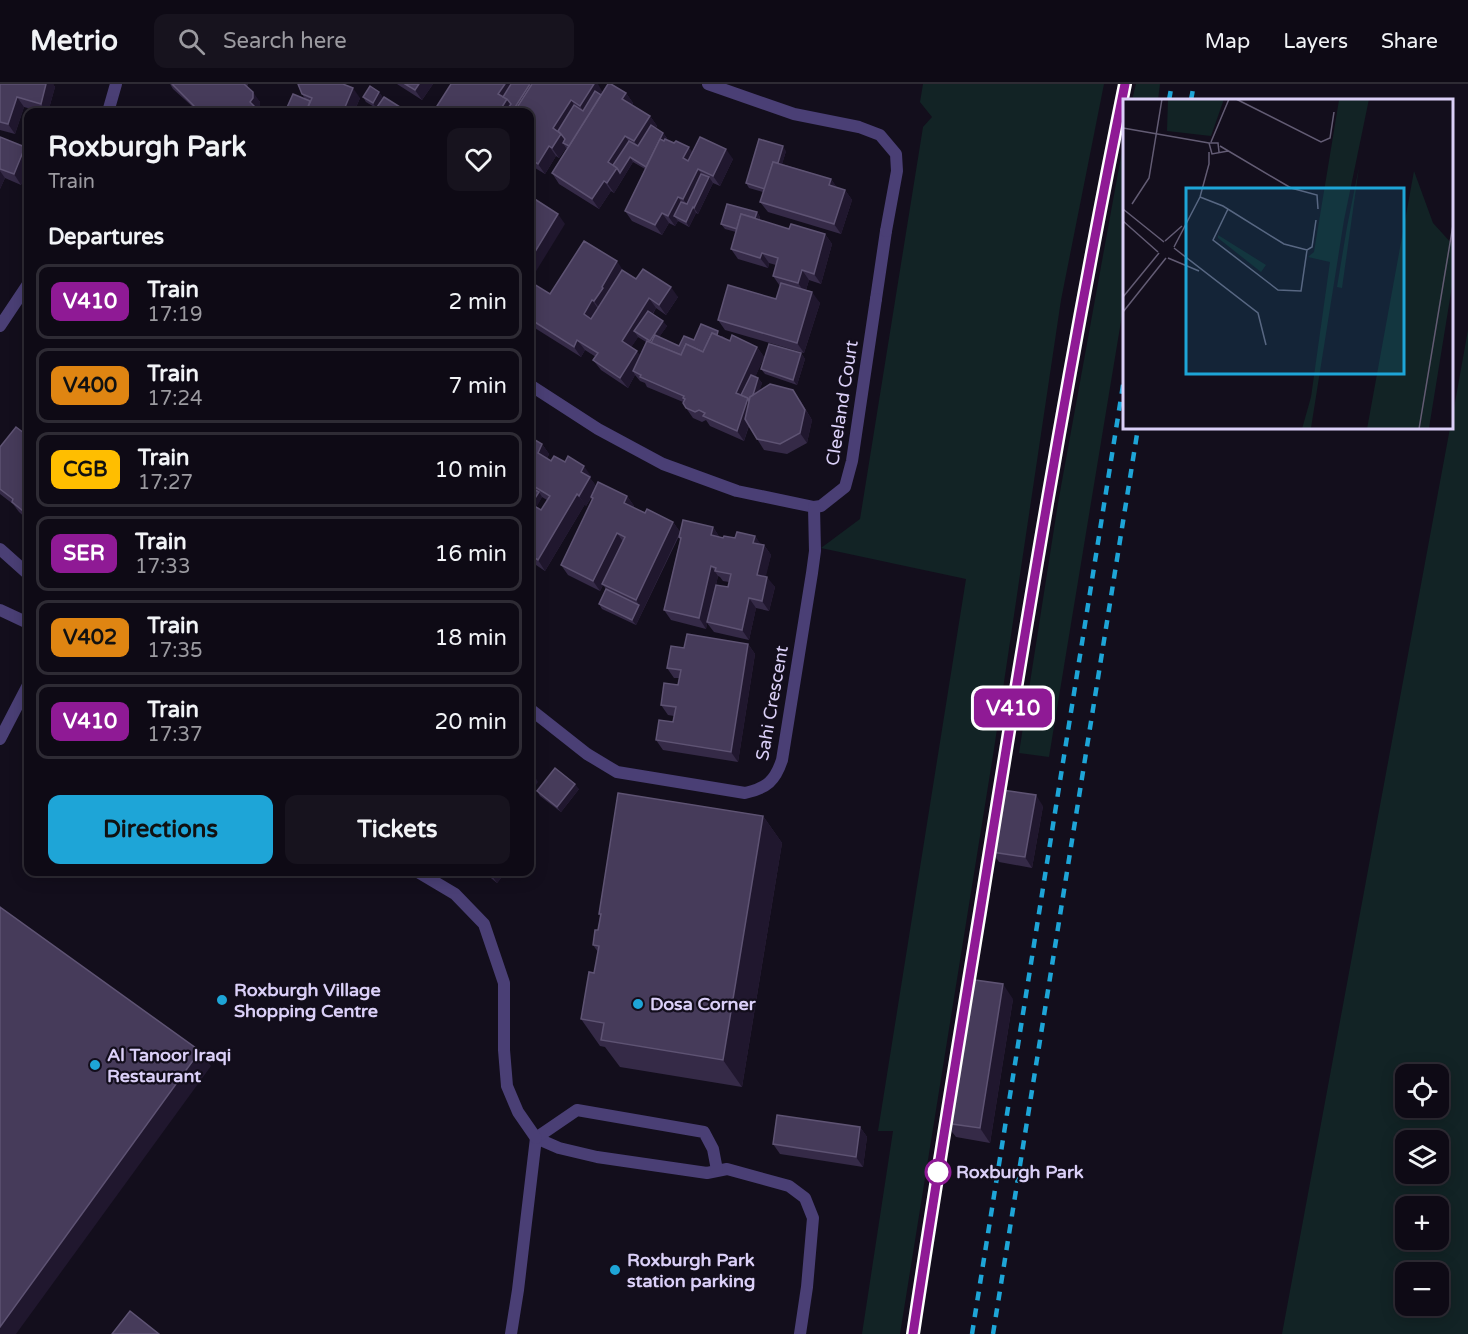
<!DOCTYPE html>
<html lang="en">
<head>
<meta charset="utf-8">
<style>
  body { margin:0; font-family:"Varela Round",sans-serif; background:#17131e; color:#f1f3f6; height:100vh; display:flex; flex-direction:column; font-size:22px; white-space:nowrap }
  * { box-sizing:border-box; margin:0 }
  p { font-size:20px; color:#9b9aa0 }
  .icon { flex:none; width:33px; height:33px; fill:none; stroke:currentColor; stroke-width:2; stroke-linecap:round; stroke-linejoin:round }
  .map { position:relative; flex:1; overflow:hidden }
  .panel { position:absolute; left:24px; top:24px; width:510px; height:768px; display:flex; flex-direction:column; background:#0e0a15; border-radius:12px; box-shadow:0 3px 15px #0003,0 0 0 2px #2e2b34 }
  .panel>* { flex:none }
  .badge { padding:0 12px; border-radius:9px; font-size:21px; line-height:39px }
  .tools { position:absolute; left:1395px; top:980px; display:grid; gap:12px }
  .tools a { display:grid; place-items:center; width:54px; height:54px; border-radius:12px; background:#0e0a15; box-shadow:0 3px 15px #0003,0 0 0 2px #2e2b34; font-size:30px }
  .map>.badge { position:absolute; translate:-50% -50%; box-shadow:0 0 0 3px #fff }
  h2 { padding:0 24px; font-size:22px; line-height:54px }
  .round { display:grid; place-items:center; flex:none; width:63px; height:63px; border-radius:12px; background:#17131e }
  .head { display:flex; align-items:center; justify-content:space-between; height:102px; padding:0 24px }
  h1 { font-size:28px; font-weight:700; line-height:45px }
  .button { display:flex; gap:12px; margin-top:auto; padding:12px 24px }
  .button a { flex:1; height:69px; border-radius:12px; background:#1ea5d7; color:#111; font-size:24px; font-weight:700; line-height:69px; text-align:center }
  .button a+a { background:#17131e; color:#f1f3f6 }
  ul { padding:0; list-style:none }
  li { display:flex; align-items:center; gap:18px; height:75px; margin:0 12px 9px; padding:0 12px; border:3px solid #2e2b34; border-radius:12px }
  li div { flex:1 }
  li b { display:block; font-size:22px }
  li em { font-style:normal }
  li .badge { min-width:66px; font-weight:700; text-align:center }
  header { display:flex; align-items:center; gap:36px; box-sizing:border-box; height:84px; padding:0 30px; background:#0e0a15; border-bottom:2px solid #2e2b34 }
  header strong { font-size:28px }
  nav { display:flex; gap:33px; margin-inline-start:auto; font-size:21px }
  .search { width:420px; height:54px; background:#17131e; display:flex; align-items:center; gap:15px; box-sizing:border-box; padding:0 21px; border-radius:12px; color:#9b9aa0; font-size:22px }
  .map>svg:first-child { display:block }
</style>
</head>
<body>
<header>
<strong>Metrio</strong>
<div class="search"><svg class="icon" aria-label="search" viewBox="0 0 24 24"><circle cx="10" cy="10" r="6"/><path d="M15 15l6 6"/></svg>Search here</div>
<nav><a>Map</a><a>Layers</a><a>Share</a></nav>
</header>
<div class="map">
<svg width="1468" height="1250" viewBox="0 0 1468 1250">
  <rect width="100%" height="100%" fill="#130e1c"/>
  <g fill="#122325" fill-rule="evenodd">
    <polygon points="923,0 1104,0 1061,216 994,665 900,1250 862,1250 893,1047 878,1047 966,495 821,464 860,435 923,43 932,33 920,18"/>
    <polygon points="1136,0 1160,0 1158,16 1132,16"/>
    <polygon points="1124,56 1124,219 1049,673 1019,669 1058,419"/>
    <path d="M 1468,246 L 1468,1250 L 1282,1250 L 1450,344 L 1452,344 L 1452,335 ZM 1406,990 L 1438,990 L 1438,1023 L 1406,1023 ZM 1406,1056 L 1438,1056 L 1438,1089 L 1406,1089 ZM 1406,1122 L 1438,1122 L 1438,1155 L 1406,1155 ZM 1406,1188 L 1438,1188 L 1438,1221 L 1406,1221 Z"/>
  </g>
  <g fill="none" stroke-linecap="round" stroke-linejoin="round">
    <g stroke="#4a3f75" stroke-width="12">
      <polyline points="876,215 886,147"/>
      <polyline points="0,655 28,601"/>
      <polyline points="536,1054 559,1064 597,1073 707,1089 727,1085 789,1102 805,1114 813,1134 807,1203 800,1250"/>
      <polyline points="511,1250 518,1206 536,1054 577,1026 704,1048 713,1065 717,1086"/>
    </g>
    <g stroke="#4a3f75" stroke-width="12">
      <polyline points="708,0 794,30 859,43 880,51 896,70 897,87 886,147"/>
      <polyline points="108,28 116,0"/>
      <polyline points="0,242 28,200"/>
      <polyline points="530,301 598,345 663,380 737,407 814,423 821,422 845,403 852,377 876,215"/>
      <polyline points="0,465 28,490"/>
      <polyline points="0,526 28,539"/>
      <path d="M 530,625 L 587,670 L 617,688 L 745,709 C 767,704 775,697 782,676 L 812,489 L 815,467 L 814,423"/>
      <polyline points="418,788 455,810 484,840 504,899 504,966 507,1002 518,1028 536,1054"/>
    </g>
    <g stroke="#1ea5d7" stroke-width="4.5" stroke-dasharray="9 8" stroke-linecap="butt">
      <polyline points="1169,16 1172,0"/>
      <polyline points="1191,16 1194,0"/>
      <path d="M 966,912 C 1015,607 1063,302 1125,0"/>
      <polyline points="913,1250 948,1025"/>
      <polyline points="972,1250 1124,295"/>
      <polyline points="993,1250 1138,344"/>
    </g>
  </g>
  <g fill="#352a47" fill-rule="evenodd">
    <polygon points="0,0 53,0 55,3 48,28 42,28 24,23 15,50 0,46"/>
    <polygon points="170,0 248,0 247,3 260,18 260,24 259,26 260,28 194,28 192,26 194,24 173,5"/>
    <polygon points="397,0 433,0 422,16"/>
    <polygon points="602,7 600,11 626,9 633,19 632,21 650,32 657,42 656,44 663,49 667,54 666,56 693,68 733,75 720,102 713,99 698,130 696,129 689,143 678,137 675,142 669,139 662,151 632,137 625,127 645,85 633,78 614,109 611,107 599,125 559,100 552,89 567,64 566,64 559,74 556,72 545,90 530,81 530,28 442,28 437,22"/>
    <polygon points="379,8 383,14 376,24 366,18 363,13"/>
    <polygon points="302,10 360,14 354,28 285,28 305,15"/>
    <polygon points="0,53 25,63 28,68 28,82 21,101 5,94 0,105"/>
    <polygon points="786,67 782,80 831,95 837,104 845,106 852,116 841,150 768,128 760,118 763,108 749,104 746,99"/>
    <polygon points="757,128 760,133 760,136 789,145 825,150 832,160 821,200 809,196 806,206 820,219 804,269 725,246 718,236 776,215 780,202 773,192 776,181 769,179 768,184 738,175 731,165 736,148 725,145 721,140"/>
    <path d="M 624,188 L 636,195 L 678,213 L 666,231 L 656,224 L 653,230 L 667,242 L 659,253 L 679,262 L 694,256 L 722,252 L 730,257 L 757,263 L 764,273 L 755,293 L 758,294 L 762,299 L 759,307 L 800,316 L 812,336 L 807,359 L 787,370 L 764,366 L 749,342 L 744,357 L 710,342 L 706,336 L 702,338 L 693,334 L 686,324 L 683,318 L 647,303 L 645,299 L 640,297 L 635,291 L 628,304 L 601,286 L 593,276 L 596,273 L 585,266 L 581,273 L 530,241 L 530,208 L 550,210 ZM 638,253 L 646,258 L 640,271 L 631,263 Z"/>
    <polygon points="801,269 805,275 797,301 765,290 761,285"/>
    <polygon points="28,352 28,436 19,428 13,420 0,410 0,363"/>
    <path d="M 530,353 L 542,360 L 549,370 L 547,375 L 551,377 L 565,378 L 591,392 L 590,394 L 596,402 L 627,412 L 634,422 L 633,424 L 645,429 L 673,438 L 680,448 L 713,443 L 720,454 L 735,454 L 755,452 L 760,460 L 764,461 L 771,471 L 765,493 L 775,503 L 769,527 L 756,524 L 749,556 L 714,548 L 707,539 L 706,545 L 671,536 L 664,526 L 680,456 L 679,453 L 680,450 L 636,541 L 602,525 L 599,520 L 606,505 L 603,501 L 600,507 L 568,491 L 561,481 L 592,416 L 591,414 L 586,422 L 585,420 L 545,487 L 530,477 ZM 542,413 L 547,416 L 541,426 L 536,423 ZM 718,492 L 720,493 L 723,497 L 729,498 L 728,503 L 716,501 Z"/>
    <polygon points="748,560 755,570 738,678 663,666 656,656 673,638 674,632 668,631 661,621 678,601 679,594 674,594 667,584 684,564"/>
    <polygon points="579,705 561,728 540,712 537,707"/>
    <polygon points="1043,722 1032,784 999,778 992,768"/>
    <polygon points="763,732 782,759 742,1003 620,983 605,963 600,962 581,935 594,889 598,868 593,861 598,846 600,832 599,830"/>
    <polygon points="484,788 506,788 497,799 486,790"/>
    <polygon points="1013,915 990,1059 956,1053 945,1039"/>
    <polygon points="860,1043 867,1053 863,1083 780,1070 773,1060"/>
  </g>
  <g fill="#20172e">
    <polygon points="46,0 53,0 55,3 48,28 47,28 41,20"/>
    <polygon points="419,0 433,0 422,16 415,6"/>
    <polygon points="505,0 518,0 512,28 499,28 498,10"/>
    <polygon points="528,0 537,0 519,28 512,28"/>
    <polygon points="594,0 598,0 602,7 587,32 580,22"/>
    <polygon points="353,4 360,14 354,28 343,28"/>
    <polygon points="253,8 260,18 260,24 259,26 250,18"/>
    <polygon points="379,8 383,14 376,24 373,19"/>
    <polygon points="626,9 633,19 629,25 622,15"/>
    <polygon points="17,13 24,23 15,50 8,40"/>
    <polygon points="571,16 578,26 568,60 563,59 566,64 559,74 552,64 553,44"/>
    <polygon points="650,32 657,42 641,67 634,57"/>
    <polygon points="663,49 667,54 649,88 646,83"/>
    <polygon points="625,52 632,62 630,73 633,78 614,109 607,99 608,78"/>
    <polygon points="549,62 556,72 545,90 538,80"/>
    <polygon points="783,62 786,67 773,111 769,106"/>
    <polygon points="25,63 28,68 28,82 21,101 14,90"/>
    <polygon points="689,63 696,73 690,84 683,74"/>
    <polygon points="726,65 733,75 720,102 713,92"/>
    <polygon points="698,85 705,95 690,125 683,115"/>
    <polygon points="0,87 5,94 0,105"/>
    <polygon points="709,93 713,99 698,130 694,124"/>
    <polygon points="831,95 838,105 829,101"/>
    <polygon points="604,97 611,107 599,125 592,115"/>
    <polygon points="845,106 852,116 841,150 834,140"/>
    <polygon points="678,113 685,123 674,132 678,137 675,142 668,132"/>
    <polygon points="693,123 696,129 689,143 686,138"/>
    <polygon points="757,128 760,133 757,143 754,138"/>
    <polygon points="662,129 669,139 662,151 655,141"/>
    <polygon points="558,130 565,140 530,197 530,176"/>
    <polygon points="825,150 832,160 821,200 814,190"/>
    <polygon points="762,169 769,179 768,184 760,174"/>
    <polygon points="617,177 624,188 601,227 594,217 602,203"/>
    <polygon points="802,186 809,196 805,209 798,199"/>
    <polygon points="671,203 678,213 666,231 659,221"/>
    <polygon points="812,208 820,219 804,269 797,259"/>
    <polygon points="649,214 656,224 639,251 634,247 638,253 629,267 622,257"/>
    <polygon points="592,216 599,226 591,240 584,230"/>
    <polygon points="663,237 667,242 653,262 650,257"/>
    <polygon points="577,256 585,266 581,273 574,263"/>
    <polygon points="757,263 764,273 745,316 736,309"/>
    <polygon points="637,267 644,277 633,287 635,291 628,304 620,294"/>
    <polygon points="801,269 805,275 797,301 793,296"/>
    <polygon points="758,294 762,299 744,357 737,347 748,314"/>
    <polygon points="793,306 812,336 807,359 800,349"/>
    <polygon points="542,360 549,370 545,379 538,369"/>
    <polygon points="584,382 591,392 590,394 597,403 586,422 579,412 581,388"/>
    <polygon points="539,408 542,413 534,428 530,422"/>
    <polygon points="577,410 585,420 545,487 538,476"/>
    <polygon points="627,412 634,422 631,429 624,419"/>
    <polygon points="673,438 680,448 636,541 632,536 639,521 636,516"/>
    <polygon points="713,443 720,454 711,451"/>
    <polygon points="617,449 624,459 600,507 593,497"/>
    <polygon points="755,452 762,462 753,459"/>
    <polygon points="764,461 771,471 764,501 757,491"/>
    <polygon points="711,482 718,492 706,545 699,534"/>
    <polygon points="767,493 775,503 769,527 762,517"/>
    <polygon points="749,514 756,524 749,556 742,546"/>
    <polygon points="748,560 755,570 738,678 731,668"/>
    <polygon points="535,693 538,698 530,710 530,700"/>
    <polygon points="575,700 579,705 561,728 557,723"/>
    <polygon points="1036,711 1043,722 1032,784 1025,773"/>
    <polygon points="763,732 782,759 742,1003 723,976"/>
    <polygon points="530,742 535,750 530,757"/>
    <polygon points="491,788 506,788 497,799 490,789"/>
    <polygon points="1003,900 1013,915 990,1059 980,1044"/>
    <polygon points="200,967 211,982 16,1250 0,1250 0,1243"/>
    <polygon points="860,1043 867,1053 863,1083 856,1073"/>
  </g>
  <g fill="#463b5a" stroke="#5e5373" stroke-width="1.5">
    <polygon points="0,0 46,0 41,20 17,13 8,40 0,38"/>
    <polygon points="172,0 244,0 253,8 253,14 250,18 258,26 256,28 195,28 192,26 195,23"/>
    <polygon points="298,0 343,0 353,4 343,28 306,28 312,14 302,10"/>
    <polygon points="405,0 419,0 415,6"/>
    <polygon points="451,0 505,0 498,10 507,15 499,28 448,28 437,22"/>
    <polygon points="511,0 530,0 512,28 505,28 511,20 507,15 503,13"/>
    <polygon points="532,0 594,0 580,22 571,16 553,44 561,50 552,64 549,62 538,80 530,75 530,28 514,28"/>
    <polygon points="608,0 611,0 626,9 622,15 650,32 634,57 625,52 608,78 617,84 607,99 604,97 592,115 552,89"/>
    <polygon points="370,2 379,8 373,19 363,13"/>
    <polygon points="595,7 601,11 569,62 563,59 565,55 561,50 558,47 574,21 583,27"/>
    <polygon points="293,10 310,17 306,28 285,28"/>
    <polygon points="384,13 408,28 379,28 375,26"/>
    <polygon points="371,23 379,28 367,28"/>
    <polygon points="651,41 663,49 646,83 630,73 620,89 617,84 613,81 629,57 638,62"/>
    <polygon points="0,53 25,63 14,90 0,85"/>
    <polygon points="700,53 726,65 713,92 698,85 683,115 678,113 668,132 662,129 655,141 625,127 660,55 664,57 665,55 674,59 676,57 689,63 683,74 688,77"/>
    <polygon points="759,55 783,62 778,79 773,78 765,105 746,99"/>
    <polygon points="773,78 831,95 829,101 845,106 834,140 760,118"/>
    <polygon points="701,90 709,93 694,124 693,123 686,138 674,132 681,118 687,120"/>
    <polygon points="530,112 558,130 530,176"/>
    <polygon points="727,120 757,128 755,134 741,130 737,145 721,140"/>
    <polygon points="741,130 789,145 791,140 825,150 814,190 802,186 798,199 773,192 778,174 762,169 760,174 731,165"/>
    <polygon points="584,157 617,177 602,203 603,204 594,217 592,216 584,230 591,235 622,186 636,195 643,185 671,203 659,221 649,214 622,257 637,267 620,294 593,276 598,269 577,256 574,263 530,235 530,208 534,200 550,210"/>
    <polygon points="781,199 812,208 797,259 718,236 728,201 776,215"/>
    <polygon points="648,227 663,237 650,257 634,247"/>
    <polygon points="701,240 718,247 717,251 712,249 703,268 686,260 681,271 651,259 655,251 679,262 684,252 694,256"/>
    <polygon points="712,249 730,257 732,251 757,263 736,309 748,314 737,347 703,332 705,329 699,326 695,328 686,324 683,319 685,315 683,314 684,312 640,293 641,291 633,287 647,257 681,271 686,260 703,268"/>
    <polygon points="769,260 801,269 793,296 761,285"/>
    <polygon points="751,291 758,294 753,311 750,313 749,317 748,314 741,311"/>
    <polygon points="770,300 793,306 805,326 800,349 780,360 757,355 745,335 750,313"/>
    <polygon points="16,343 28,352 28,431 12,418 13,415 0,405 0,363"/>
    <polygon points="530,353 542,360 538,369 551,377 554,372 565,378 568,372 584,382 581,388 590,393 579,412 577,410 538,476 530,471 530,423 531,420 541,426 550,412 530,400"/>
    <polygon points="598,398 627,412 624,419 645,429 647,425 673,438 636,516 602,500 625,453 617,449 593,497 561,481 593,414 591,413"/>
    <polygon points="530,403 539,408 530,422"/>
    <polygon points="683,436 713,443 711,451 723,454 724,452 735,454 737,448 755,452 753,459 764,461 757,491 767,493 762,517 749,514 742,546 707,538 716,501 728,503 731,490 715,487 716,484 711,482 699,534 664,526 681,454 679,453"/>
    <polygon points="606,505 639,521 632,536 599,520"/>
    <polygon points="687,550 748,560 731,668 656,656 659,636 673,638 676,623 661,621 664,599 678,601 681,586 667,584 671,562 684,564"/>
    <polygon points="555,684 575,700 557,723 537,707"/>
    <polygon points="530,689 535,693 530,700"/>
    <polygon points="1002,706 1036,711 1025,773 992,768"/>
    <polygon points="618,709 763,732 723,976 601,956 604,939 581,935 589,888 594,889 599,862 593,861 595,846 598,846 601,830 599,830"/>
    <polygon points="0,823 200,967 0,1243"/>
    <polygon points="968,895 1003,900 980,1044 945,1039"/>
    <polygon points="777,1031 860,1043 856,1073 773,1060"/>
    <polygon points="130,1227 159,1250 112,1250"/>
  </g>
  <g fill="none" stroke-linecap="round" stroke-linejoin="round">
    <g stroke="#fff" stroke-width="14">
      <path id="line" d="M 913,1250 C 934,1109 957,969 980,828 C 1024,552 1069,275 1125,0"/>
    </g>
    <use href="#line" stroke="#8f1a95" stroke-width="9"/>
  </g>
  <g fill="#1ea5d7" stroke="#130e1c" stroke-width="2">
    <circle cx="222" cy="916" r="6"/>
    <circle cx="638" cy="920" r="6"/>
    <circle cx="95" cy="981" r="6"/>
    <circle cx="615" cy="1186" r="6"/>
  </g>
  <circle fill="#fff" stroke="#8f1a95" stroke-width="3" cx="938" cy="1088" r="12"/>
  <g text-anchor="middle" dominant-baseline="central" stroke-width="4.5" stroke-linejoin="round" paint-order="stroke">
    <g font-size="18" fill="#dbd0f8" stroke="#130e1c">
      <text transform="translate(842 319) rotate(-81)">Cleeland Court</text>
      <text transform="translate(772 619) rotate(-80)">Sahi Crescent</text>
    </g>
    <g font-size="18" font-weight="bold" fill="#dbd0f8" stroke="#130e1c" text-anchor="start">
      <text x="234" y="906">Roxburgh Village<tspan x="234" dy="21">Shopping Centre</tspan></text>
      <text x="650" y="920">Dosa Corner</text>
      <text x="107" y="971">Al Tanoor Iraqi<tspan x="107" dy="21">Restaurant</tspan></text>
      <text x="627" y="1176">Roxburgh Park<tspan x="627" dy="21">station parking</tspan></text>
    </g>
    <g font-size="18" font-weight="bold" fill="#dbd0f8" stroke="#130e1c" text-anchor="start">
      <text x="956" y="1088">Roxburgh Park</text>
    </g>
  </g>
  <g transform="translate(1123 15)">
    <rect width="330" height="330" fill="#130e1c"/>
    <path d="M 45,0 L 101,0 L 88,37 L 44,32 ZM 246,0 L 221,121 L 188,329 L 179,330 L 188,298 L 207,163 L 185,158 L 191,153 L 216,1 ZM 236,68 L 219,189 L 214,188 L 224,128 ZM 291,72 L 310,124 L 330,146 L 330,181 L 306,329 L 244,330 ZM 95,136 L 143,166 L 138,173 L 95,139 Z" fill="#122325"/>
    <path fill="none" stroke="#635c74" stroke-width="1.5" d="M 113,0 L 198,43 L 207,39 L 211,13M 0,29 L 86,44M 88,43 L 106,0M 97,47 L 168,89 L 194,96 L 195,110M 96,53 L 95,44 L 86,44 L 89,55 L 105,52M 77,98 L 100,107 L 161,145 L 184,151 L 189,148 L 193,121M 9,105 L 26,79 L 39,0M 0,110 L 41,143M 105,110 L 90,141 L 155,191 L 178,192 L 184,151M 0,122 L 35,153M 42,142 L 59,127M 51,148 L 77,98 L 86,65 L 86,53M 51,149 L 135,214 L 143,246M 45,159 L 76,172M 0,198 L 36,154M 0,213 L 43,159M 296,330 L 330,126"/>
    <path fill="#1ea5d7" fill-opacity="0.15" stroke="#1ea5d7" stroke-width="3" d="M 63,89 L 281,89 L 281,275 L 63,275 Z"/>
    <rect width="330" height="330" fill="none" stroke="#dbd0f8" stroke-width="3"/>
  </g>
</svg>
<div class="tools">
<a><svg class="icon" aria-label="locate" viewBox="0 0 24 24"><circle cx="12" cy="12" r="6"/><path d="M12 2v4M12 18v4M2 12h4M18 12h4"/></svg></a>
<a><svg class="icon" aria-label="layers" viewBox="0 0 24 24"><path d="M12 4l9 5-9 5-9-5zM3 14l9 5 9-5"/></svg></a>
<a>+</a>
<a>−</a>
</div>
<b class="badge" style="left:1013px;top:624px;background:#8f1a95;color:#fff">V410</b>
<section class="panel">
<div class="head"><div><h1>Roxburgh Park</h1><p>Train</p></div><a class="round"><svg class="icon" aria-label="heart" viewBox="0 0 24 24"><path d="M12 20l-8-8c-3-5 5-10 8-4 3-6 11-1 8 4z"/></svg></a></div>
<h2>Departures</h2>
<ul>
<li><span class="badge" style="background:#8f1a95;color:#fff">V410</span><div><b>Train</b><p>17:19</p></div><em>2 min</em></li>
<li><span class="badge" style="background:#df8512;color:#111">V400</span><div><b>Train</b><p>17:24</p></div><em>7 min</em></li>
<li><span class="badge" style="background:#ffbe00;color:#111">CGB</span><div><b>Train</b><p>17:27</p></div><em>10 min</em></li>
<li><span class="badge" style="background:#8f1a95;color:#fff">SER</span><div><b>Train</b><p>17:33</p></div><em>16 min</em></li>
<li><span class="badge" style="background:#df8512;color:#111">V402</span><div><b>Train</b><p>17:35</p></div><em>18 min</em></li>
<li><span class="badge" style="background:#8f1a95;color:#fff">V410</span><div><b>Train</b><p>17:37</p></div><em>20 min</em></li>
</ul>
<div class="button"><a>Directions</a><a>Tickets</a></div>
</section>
</div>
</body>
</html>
